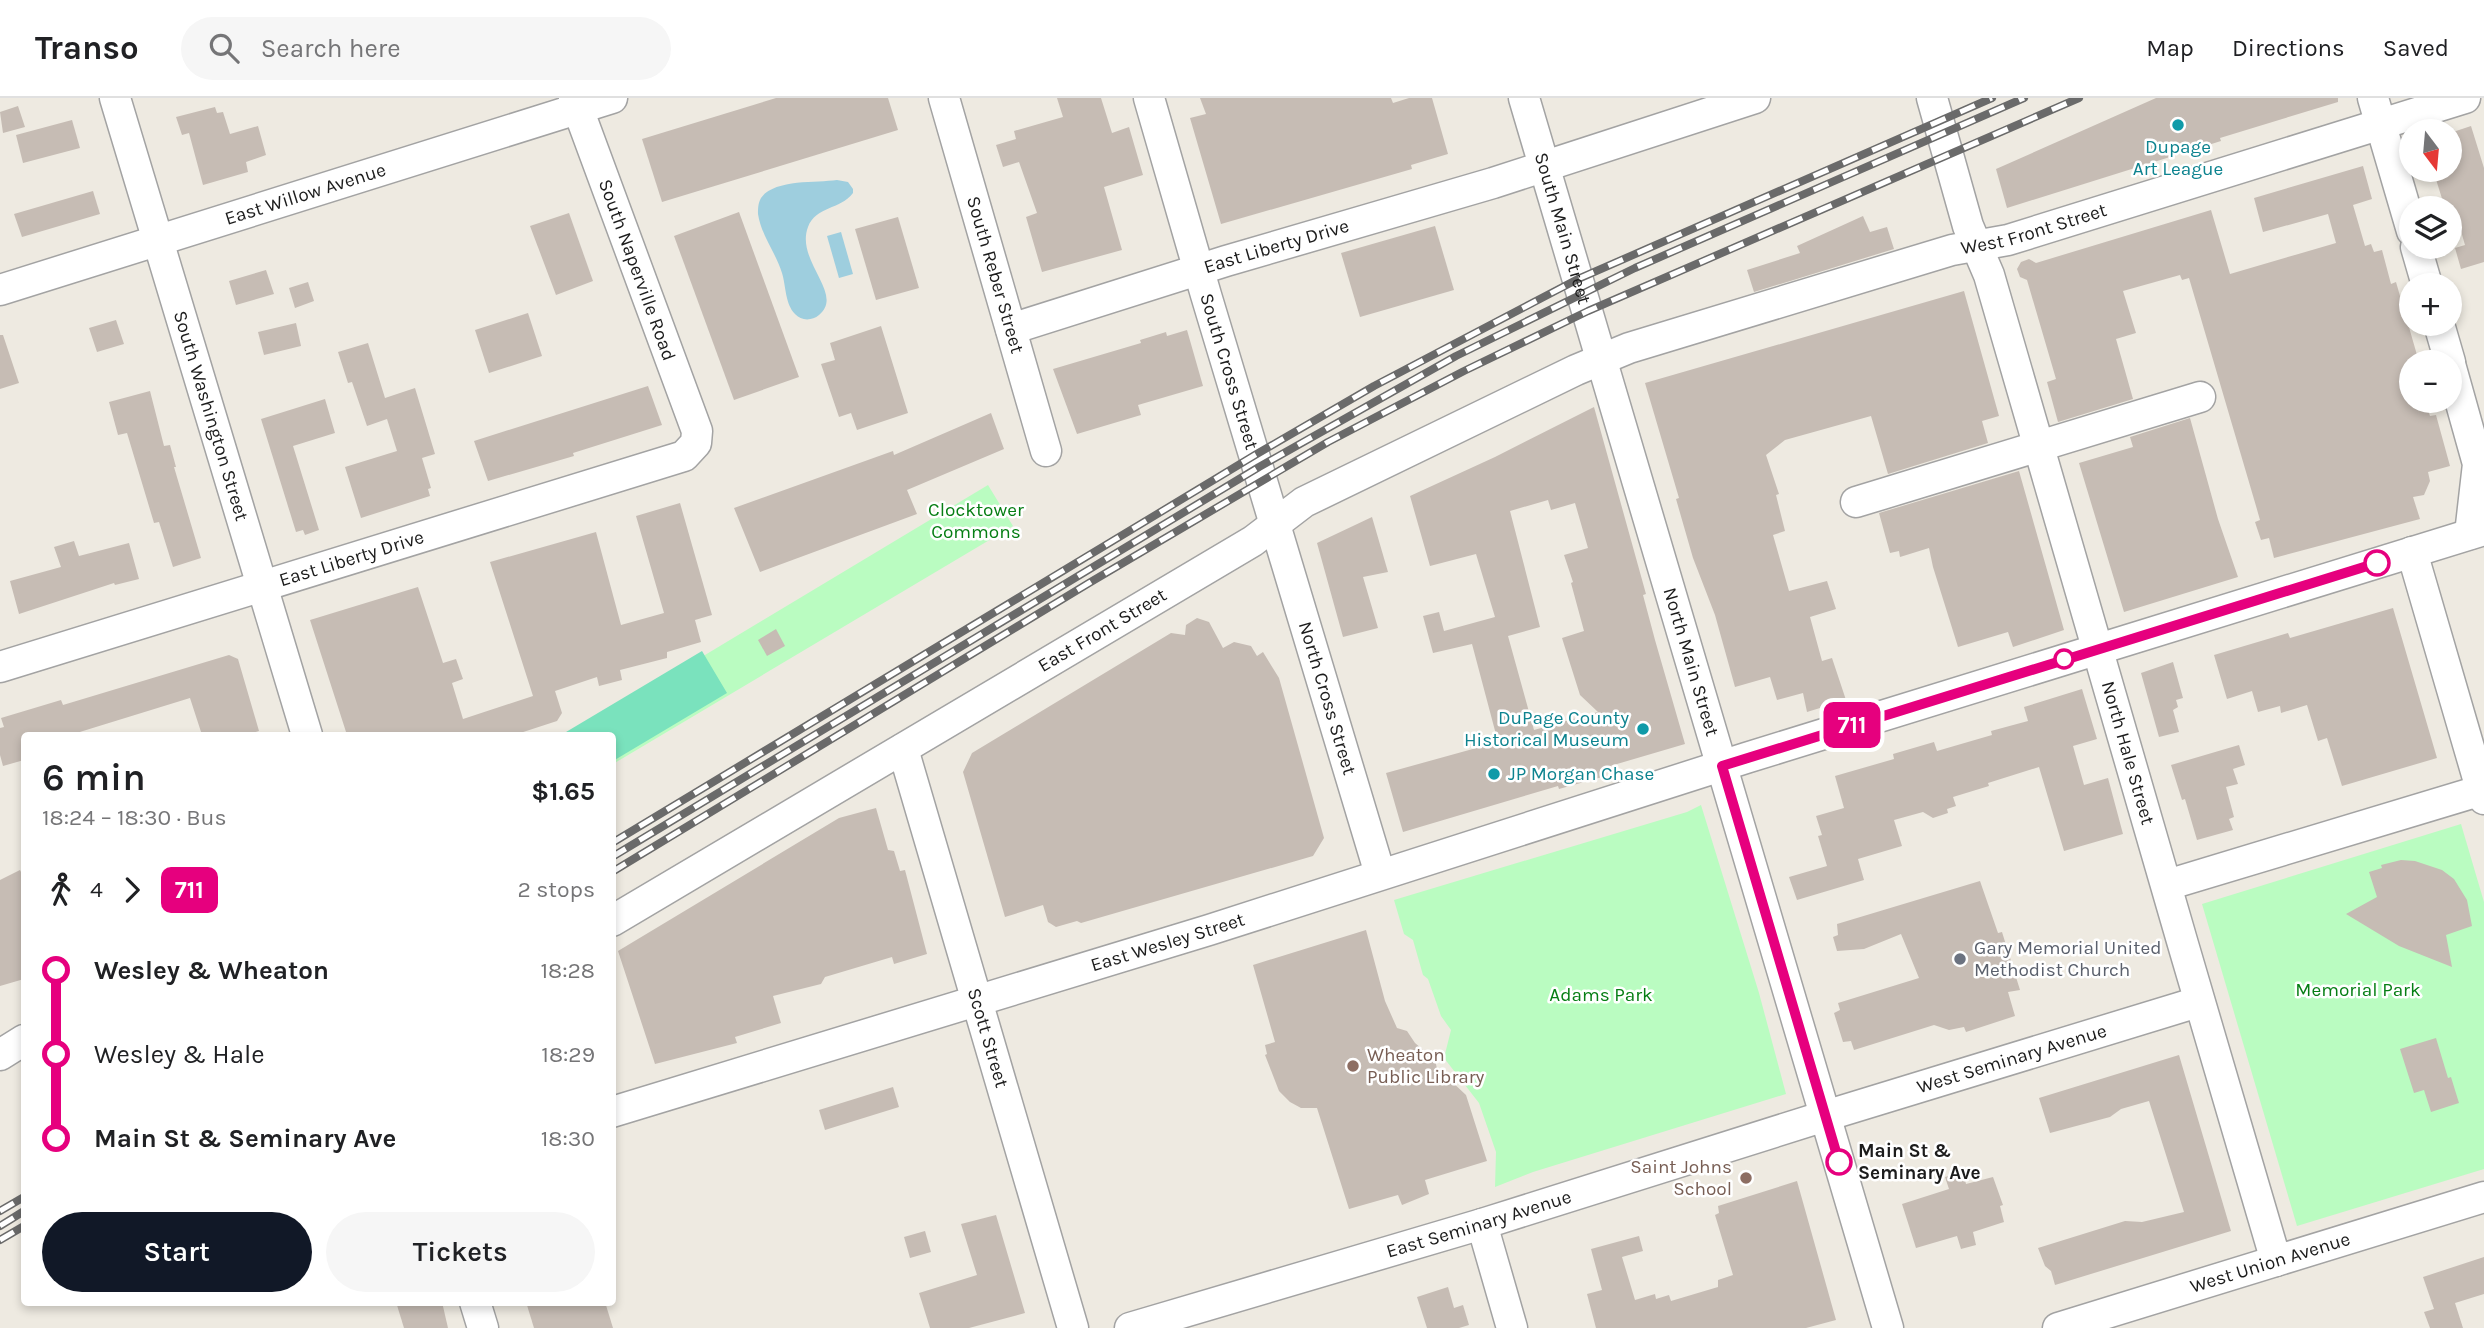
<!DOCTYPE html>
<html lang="en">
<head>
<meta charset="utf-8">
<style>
  body { margin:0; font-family:Karla,sans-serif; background:#f6f6f6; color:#202124; height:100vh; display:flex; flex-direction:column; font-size:26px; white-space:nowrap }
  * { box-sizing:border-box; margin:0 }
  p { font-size:23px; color:#757577 }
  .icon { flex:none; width:38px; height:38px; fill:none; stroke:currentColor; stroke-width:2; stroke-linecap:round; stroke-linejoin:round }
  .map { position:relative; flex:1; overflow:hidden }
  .sheet { position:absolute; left:21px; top:634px; width:595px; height:574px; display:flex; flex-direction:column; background:#fff; border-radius:7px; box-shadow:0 4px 10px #0003 }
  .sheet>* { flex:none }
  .badge { padding:0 14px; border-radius:10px; font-size:24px; line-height:46px }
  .needle { width:46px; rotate:164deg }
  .buttons { position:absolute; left:2399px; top:21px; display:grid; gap:14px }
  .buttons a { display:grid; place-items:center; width:63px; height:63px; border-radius:50%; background:#fff; box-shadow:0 4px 10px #0003; font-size:35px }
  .map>.badge { position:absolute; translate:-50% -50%; box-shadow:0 0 0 4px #fff }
  .legs { display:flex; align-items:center; gap:10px; height:77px; padding:0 21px; font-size:23px }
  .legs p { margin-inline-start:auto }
  .headline { display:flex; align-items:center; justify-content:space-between; height:119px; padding:0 21px }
  h1 { font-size:38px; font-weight:600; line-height:52px }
  .cta { display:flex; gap:14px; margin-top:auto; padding:14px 21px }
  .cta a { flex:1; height:80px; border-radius:42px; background:#111827; color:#fff; font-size:28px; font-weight:600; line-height:80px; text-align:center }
  .cta a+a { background:#f6f6f6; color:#202124 }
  ul { padding:0 21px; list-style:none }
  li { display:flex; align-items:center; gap:24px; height:84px; font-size:26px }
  li i { display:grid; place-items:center; width:10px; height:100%; margin:0 9px; background:currentColor }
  li i::after { content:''; width:18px; height:18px; margin:-9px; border:5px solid; border-radius:50%; background:#fff }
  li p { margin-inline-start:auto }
  li:first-child i { background:linear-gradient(#0000 50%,currentColor 0) }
  li:last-child i { background:linear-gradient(currentColor 50%,#0000 0) }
  header { display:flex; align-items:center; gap:42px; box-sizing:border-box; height:98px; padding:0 35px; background:#fff; border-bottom:2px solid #e0e0e0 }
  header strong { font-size:33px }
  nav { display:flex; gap:38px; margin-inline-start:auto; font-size:24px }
  .search { width:490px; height:63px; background:#f6f6f6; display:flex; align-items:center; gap:18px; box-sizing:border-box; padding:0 24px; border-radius:38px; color:#757577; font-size:26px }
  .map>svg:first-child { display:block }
</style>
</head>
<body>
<header>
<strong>Transo</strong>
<div class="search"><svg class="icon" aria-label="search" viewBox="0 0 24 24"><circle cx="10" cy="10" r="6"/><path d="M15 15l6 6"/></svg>Search here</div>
<nav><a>Map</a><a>Directions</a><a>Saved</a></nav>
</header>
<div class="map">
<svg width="2484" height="1230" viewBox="0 0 2484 1230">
  <rect width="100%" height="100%" fill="#eeeae1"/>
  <g fill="#bafcc1">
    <polygon points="988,387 1013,428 613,666 612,637 572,637"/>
    <polygon points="1701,707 1759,895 1786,996 1533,1074 1495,1089 1496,1054 1479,1005 1444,960 1451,932 1441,918 1428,881 1423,877 1413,842 1404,836 1394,802 1687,714"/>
    <polygon points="2461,726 2484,804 2484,1071 2297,1128 2202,806"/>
  </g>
  <polygon fill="#7ae2bd" points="702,553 727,595 613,663 612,637 561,637"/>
  <g fill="#9ecede">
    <path d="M 837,82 L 848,84 L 853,91 L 853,95 C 840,112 816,108 808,129 C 795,163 845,196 819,217 C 812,223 801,223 795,216 C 785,206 786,188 782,175 C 776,155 761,137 758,116 C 758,111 758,105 761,100 C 774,81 816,85 837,82 Z"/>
    <polygon points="841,134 853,176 839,180 827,138"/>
  </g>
  <g fill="#c6bcb4" fill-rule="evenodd">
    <polygon points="776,0 888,0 898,32 662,104 642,41"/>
    <polygon points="1057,0 1101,0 1112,35 1129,29 1143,77 1104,89 1122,152 1042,174 1026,119 1037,115 1019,64 1003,69 996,47 1016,41 1014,33 1063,19"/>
    <polygon points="1200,0 1391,0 1393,5 1409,0 1432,0 1448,56 1411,67 1412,71 1221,126 1190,20 1206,16"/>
    <polygon points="2156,0 2338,0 2338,4 2220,40 2221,43 2007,110 1996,71"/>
    <polygon points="18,8 25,29 3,35 0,14"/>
    <polygon points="215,9 217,15 223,14 230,36 258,28 266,57 246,64 248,74 203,87 189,35 182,37 176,19"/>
    <polygon points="72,22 80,50 23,65 16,37"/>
    <polygon points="2471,28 2484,70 2484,164 2461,171 2455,150 2465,147 2456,116 2450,118 2450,110 2445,110 2433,72 2450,72 2450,35"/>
    <polygon points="2363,68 2372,101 2353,107 2365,148 2371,146 2374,154 2382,152 2391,186 2396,184 2419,264 2412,264 2412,303 2425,303 2430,318 2436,317 2450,368 2428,374 2430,383 2424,397 2413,399 2420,421 2274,460 2269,440 2261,442 2255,424 2260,422 2256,408 2189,180 2182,182 2180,177 2123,193 2136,235 2116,241 2133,301 2058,324 2047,284 2056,281 2027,182 2020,179 2017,171 2021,164 2029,161 2036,165 2211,112 2230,176 2336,145 2328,116 2263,134 2254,100"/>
    <polygon points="93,93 100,116 22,139 14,116"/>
    <polygon points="739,114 799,279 734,302 674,138"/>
    <polygon points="569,115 593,183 556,197 530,128"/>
    <polygon points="1863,118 1870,134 1887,129 1894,151 1754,194 1747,172 1800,155 1797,148"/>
    <polygon points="898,119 919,190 876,202 855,131"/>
    <polygon points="1435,128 1454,192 1360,219 1341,155"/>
    <polygon points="266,172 274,196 236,207 229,183"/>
    <polygon points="308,184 314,203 295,210 289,190"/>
    <polygon points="1964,193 1999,318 1982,323 1988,345 1888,376 1871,318 1785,342 1766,357 1779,396 1776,397 1785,433 1773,437 1789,493 1827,483 1836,511 1810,519 1822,563 1832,560 1846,602 1807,614 1803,595 1777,602 1770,579 1735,589 1715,517 1693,460 1676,401 1679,400 1645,285"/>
    <polygon points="528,215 542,258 489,275 475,232"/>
    <polygon points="116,222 124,246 97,254 89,230"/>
    <polygon points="296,225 301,248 264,257 258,234"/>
    <polygon points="881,228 908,315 857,332 851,315 839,319 821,266 835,262 830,245"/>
    <polygon points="1187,232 1203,288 1138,307 1141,317 1077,336 1053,271 1141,245 1140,242 1166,234 1167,238"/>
    <polygon points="0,237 3,237 19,285 0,291"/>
    <polygon points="368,245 385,300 415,290 435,356 422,360 431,390 428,391 430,398 361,420 345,369 397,353 387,321 367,328 352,284 348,285 338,254"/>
    <polygon points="648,288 662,327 573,355 574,358 488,383 474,343"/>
    <polygon points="150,293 164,348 170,347 176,369 174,369 201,460 173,469 159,424 154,425 127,335 118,337 109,304"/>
    <polygon points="325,301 335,335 293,348 319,432 305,437 303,432 296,434 261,321"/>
    <path d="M 1594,309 L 1646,496 L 1643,497 L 1655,542 L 1685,646 L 1600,671 L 1602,679 L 1559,691 L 1558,688 L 1403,734 L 1386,675 L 1498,644 L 1472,546 L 1433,555 L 1423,518 L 1439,514 L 1444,533 L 1495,519 L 1476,456 L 1430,468 L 1410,398 L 1495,359 ZM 1548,402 L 1551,412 L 1575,405 L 1588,450 L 1564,457 L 1573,484 L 1571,485 L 1584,533 L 1562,540 L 1580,597 L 1598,614 L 1534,632 L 1508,538 L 1540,529 L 1510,413 Z"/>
    <polygon points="991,315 1004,351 907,392 917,416 760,474 734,410 893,353 894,357"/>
    <polygon points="2190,320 2218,421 2238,479 2124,514 2079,365 2133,349 2130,339"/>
    <polygon points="2019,373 2064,532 2013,549 2008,534 1958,549 1933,469 1929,450 1900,459 1899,453 1890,455 1879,415"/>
    <polygon points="680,405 712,517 695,522 701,544 667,554 667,560 620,572 622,582 599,588 597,579 555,593 562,615 557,623 514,637 347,637 310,522 418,489 443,565 456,561 463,581 452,585 463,621 533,598 490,464 596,434 621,527 664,515 636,418"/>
    <polygon points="1372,419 1388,474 1363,479 1378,530 1343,539 1317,445"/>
    <polygon points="74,443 79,458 129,445 139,481 115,487 114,485 19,516 10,483 61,469 54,449"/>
    <polygon points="2393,510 2437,660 2342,688 2327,640 2318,643 2307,607 2281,615 2280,608 2258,614 2252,593 2227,601 2214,557 2288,535 2290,540"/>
    <polygon points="1197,520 1209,524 1223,550 1234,544 1251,548 1257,558 1263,554 1279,580 1324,740 1313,758 1081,825 1077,823 1056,829 1048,824 1043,807 1005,819 963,674 972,655 1171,535 1185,537 1186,527"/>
    <polygon points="776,531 785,548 767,558 758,542"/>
    <polygon points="229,557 238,561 259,633 246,637 202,637 190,600 70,637 24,637 24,662 3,668 0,657 0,630 4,629 1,620 61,602 63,607"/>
    <polygon points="2173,564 2183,600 2176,602 2178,609 2173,612 2179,634 2159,639 2141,575"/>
    <polygon points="2082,591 2097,641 2073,648 2084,687 2108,680 2123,736 2064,753 2039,669 1988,685 1989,688 1953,699 1956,708 1947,711 1948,715 1933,720 1923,714 1894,722 1902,748 1858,761 1864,782 1797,802 1789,779 1827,768 1818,738 1822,737 1816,718 1844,710 1835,678 1894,661 1893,656 1934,644 1937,653 1992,637 1991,633 2028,623 2024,609"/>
    <polygon points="2239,647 2245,667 2233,671 2238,686 2226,689 2234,719 2229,721 2233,732 2197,742 2185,701 2182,702 2171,667"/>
    <polygon points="876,710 888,752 894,753 900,773 905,772 927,856 894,866 892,859 825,879 821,886 773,898 781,925 735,939 737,945 655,966 618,853 839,720"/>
    <polygon points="2401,762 2415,763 2442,772 2454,781 2467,802 2472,828 2446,837 2452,869 2399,848 2346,816 2377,799 2369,774 2382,770 2381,767"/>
    <polygon points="20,772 24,780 24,881 0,888 0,782"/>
    <polygon points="1980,783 1998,835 2002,834 2020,892 2008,894 2015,918 1966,934 1964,929 1949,932 1934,927 1854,952 1851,943 1843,944 1834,915 1840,912 1838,905 1919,880 1901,836 1864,851 1837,853 1833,839 1838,837 1837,826"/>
    <polygon points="1366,832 1385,903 1397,930 1407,933 1415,945 1435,962 1438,975 1450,982 1466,997 1487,1063 1425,1082 1429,1096 1402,1107 1398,1097 1349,1111 1317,1010 1301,1010 1290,1004 1279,993 1265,957 1267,956 1265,947 1275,944 1253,867"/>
    <polygon points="2436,940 2448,980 2451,979 2459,1005 2431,1014 2424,992 2414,995 2400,951"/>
    <polygon points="2179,957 2231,1133 2055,1187 2051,1173 2045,1168 2038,1150 2125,1123 2142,1124 2184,1114 2149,1003 2121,1011 2110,1019 2050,1035 2039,1000"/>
    <polygon points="893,989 899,1009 825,1032 819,1012"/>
    <polygon points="1963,1074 1966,1086 1993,1079 2003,1107 2000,1108 2004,1124 1973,1134 1976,1147 1961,1151 1957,1138 1916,1150 1902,1106 1949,1091 1945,1079"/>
    <polygon points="1797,1083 1836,1222 1806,1230 1596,1230 1587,1196 1602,1192 1591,1151 1639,1138 1643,1153 1622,1159 1635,1202 1655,1196 1656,1201 1669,1197 1671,1203 1718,1189 1718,1182 1733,1177 1715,1117 1719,1115 1718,1108"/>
    <polygon points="996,1117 1025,1215 969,1230 930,1230 919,1195 977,1177 961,1126"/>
    <polygon points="925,1133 931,1154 910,1160 904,1139"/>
    <polygon points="2484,1159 2484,1196 2455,1205 2463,1230 2430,1230 2424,1214 2434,1211 2423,1179"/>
    <polygon points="1448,1189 1454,1210 1463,1207 1469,1227 1459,1230 1427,1230 1417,1199"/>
    <polygon points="396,1204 442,1204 448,1230 404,1230"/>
    <polygon points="526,1204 605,1204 613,1230 534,1230"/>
  </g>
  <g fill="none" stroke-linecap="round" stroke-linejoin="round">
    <g stroke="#a3a3a3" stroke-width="33">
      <g id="minor">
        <path id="s1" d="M 115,0 L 307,637"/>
        <path id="s2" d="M 944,0 L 1046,353"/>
        <path id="s3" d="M 1149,0 L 1206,197 L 1380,776"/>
        <path id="s4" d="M 1524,0 L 1888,1230"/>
        <path id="s5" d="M 1932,0 L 1968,128 L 1989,177 C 2086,505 2178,835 2276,1163"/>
        <polyline points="2373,0 2412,133"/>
        <polyline points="2416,149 2427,187"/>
        <path id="s6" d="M 0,192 L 612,0"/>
        <polyline points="2439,226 2450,264"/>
        <path id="s7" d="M 1011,231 L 1226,163 L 1493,85 L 1755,0"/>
        <polyline points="2450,266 2478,366 2470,436"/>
        <polyline points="1856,404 2200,299"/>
        <polyline points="2412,454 2484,701"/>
        <path id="s8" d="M 0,569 L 684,358 L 696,345 L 697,333 L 574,0"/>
        <path id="s9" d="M 903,651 L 1073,1230"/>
        <polyline points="2167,787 2482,692"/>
        <path id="s10" d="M 612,823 L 1253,443 L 1304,404 L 1576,272 L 1629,250 L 1952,152 L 2008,142 L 2465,0"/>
        <polyline points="0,957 24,942"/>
        <path id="s11" d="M 612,1014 L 1209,832 L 1746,660 L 2484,432"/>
        <polyline points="1482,1126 1512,1230"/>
        <polyline points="475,1204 483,1230"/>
        <path id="s12" d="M 1130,1230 L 1482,1126 L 1825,1018 L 2198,904"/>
        <path id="s13" d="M 2058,1230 L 2484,1099"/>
      </g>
    </g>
    <use href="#minor" stroke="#fff" stroke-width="30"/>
    <g stroke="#6a6a6a" stroke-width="8">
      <g id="rail">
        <polyline points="612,745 1255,357 1374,288 1578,181 1992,0"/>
        <polyline points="612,759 1259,369 1456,258 1635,170 2024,0"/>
        <polyline points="612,774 1089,485 1328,344 1464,273 1588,213 2079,0"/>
        <polyline points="0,1113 24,1099"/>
        <polyline points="0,1128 24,1113"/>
        <polyline points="0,1142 24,1128"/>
      </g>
    </g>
    <use href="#rail" stroke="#fff" stroke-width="5" stroke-dasharray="16" stroke-linecap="butt"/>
  </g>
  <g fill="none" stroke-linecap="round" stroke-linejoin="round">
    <g stroke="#fff" stroke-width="16">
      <polyline id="line-1" points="1839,1064 1722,668 2377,465"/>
    </g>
    <use href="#line-1" stroke="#e6007e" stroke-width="10"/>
  </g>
  <g fill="#0f9aa8" stroke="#fff" stroke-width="2.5">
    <circle cx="2178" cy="27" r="7"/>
    <circle cx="1643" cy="631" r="7"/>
    <circle cx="1494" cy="676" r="7"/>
  </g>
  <g fill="#fff" stroke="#e6007e" stroke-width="3.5">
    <circle cx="2377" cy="465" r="12"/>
    <circle cx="2064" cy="561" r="9"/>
    <circle cx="1839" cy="1064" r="12"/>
  </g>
  <circle fill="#6b7280" stroke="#fff" stroke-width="2.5" cx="1960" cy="861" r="7"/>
  <g fill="#8d6e63" stroke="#fff" stroke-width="2.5">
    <circle cx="1353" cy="968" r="7"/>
    <circle cx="1746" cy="1080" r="7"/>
  </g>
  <g text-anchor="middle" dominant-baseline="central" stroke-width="5" stroke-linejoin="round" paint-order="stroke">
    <g font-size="19" fill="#0d838f" stroke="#fff">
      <text x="2178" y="49">Dupage<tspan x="2178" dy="22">Art League</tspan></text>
      <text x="1629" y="620" text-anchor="end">DuPage County<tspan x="1629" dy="22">Historical Museum</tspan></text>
      <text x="1508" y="676" text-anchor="start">JP Morgan Chase</text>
    </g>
    <g font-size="19" fill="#1c1c1c" stroke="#fff">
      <text stroke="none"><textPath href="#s6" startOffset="320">East Willow Avenue</textPath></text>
      <text stroke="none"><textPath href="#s4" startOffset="136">South Main Street</textPath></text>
      <text stroke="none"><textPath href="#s10" startOffset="1591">West Front Street</textPath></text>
      <text stroke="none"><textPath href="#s7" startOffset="278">East Liberty Drive</textPath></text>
      <text transform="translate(637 172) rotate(70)">South Naperville Road</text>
      <text stroke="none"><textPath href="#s2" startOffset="184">South Reber Street</textPath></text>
      <text stroke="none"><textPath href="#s3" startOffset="285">South Cross Street</textPath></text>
      <text stroke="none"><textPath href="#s1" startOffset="332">South Washington Street</textPath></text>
      <text stroke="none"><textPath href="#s8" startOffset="368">East Liberty Drive</textPath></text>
      <text stroke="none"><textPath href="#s10" startOffset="570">East Front Street</textPath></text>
      <text stroke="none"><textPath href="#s4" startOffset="588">North Main Street</textPath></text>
      <text stroke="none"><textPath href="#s3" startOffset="626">North Cross Street</textPath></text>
      <text stroke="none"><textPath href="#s5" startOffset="684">North Hale Street</textPath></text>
      <text stroke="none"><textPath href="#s11" startOffset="581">East Wesley Street</textPath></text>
      <text stroke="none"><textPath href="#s9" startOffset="301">Scott Street</textPath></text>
      <text stroke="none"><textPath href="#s12" startOffset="922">West Seminary Avenue</textPath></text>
      <text stroke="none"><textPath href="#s12" startOffset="364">East Seminary Avenue</textPath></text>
      <text stroke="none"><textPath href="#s13" startOffset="222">West Union Avenue</textPath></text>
    </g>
    <g font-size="19" fill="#067e14" stroke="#fff">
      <text x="976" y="412">Clocktower<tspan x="976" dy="22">Commons</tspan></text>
      <text x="2358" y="892">Memorial Park</text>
      <text x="1601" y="897">Adams Park</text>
    </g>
    <g font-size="19" fill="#5b616d" stroke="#fff" text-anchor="start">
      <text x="1974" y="850">Gary Memorial United<tspan x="1974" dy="22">Methodist Church</tspan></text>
    </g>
    <g font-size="19" fill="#785e54" stroke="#fff" text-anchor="start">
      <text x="1367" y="957">Wheaton<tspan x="1367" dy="22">Public Library</tspan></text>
      <text x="1732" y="1069" text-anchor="end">Saint Johns<tspan x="1732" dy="22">School</tspan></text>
    </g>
    <g font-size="19" font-weight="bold" fill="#1c1c1c" stroke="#fff" text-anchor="start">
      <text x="1858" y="1053">Main St &amp;<tspan x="1858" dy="22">Seminary Ave</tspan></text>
    </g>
  </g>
</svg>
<div class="buttons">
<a><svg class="needle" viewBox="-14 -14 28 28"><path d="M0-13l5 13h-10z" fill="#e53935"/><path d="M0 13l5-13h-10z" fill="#757577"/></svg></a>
<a><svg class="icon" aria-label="layers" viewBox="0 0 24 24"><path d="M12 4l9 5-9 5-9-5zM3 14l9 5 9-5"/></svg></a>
<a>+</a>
<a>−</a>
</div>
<b class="badge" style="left:1852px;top:627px;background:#e6007e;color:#fff">711</b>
<section class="sheet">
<div class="headline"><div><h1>6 min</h1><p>18:24 – 18:30 · Bus</p></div><b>$1.65</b></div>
<div class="legs"><svg class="icon" aria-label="walk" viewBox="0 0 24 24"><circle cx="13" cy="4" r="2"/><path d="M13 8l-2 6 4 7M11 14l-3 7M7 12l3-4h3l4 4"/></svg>4<svg class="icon" aria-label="forward" viewBox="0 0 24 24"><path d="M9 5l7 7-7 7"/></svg><b class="badge" style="background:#e6007e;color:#fff">711</b><p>2 stops</p></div>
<ul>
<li><i style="color:#e6007e"></i><b>Wesley &amp; Wheaton</b><p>18:28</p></li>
<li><i style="color:#e6007e"></i><span>Wesley &amp; Hale</span><p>18:29</p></li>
<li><i style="color:#e6007e"></i><b>Main St &amp; Seminary Ave</b><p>18:30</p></li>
</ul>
<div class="cta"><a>Start</a><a>Tickets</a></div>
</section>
</div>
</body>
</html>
